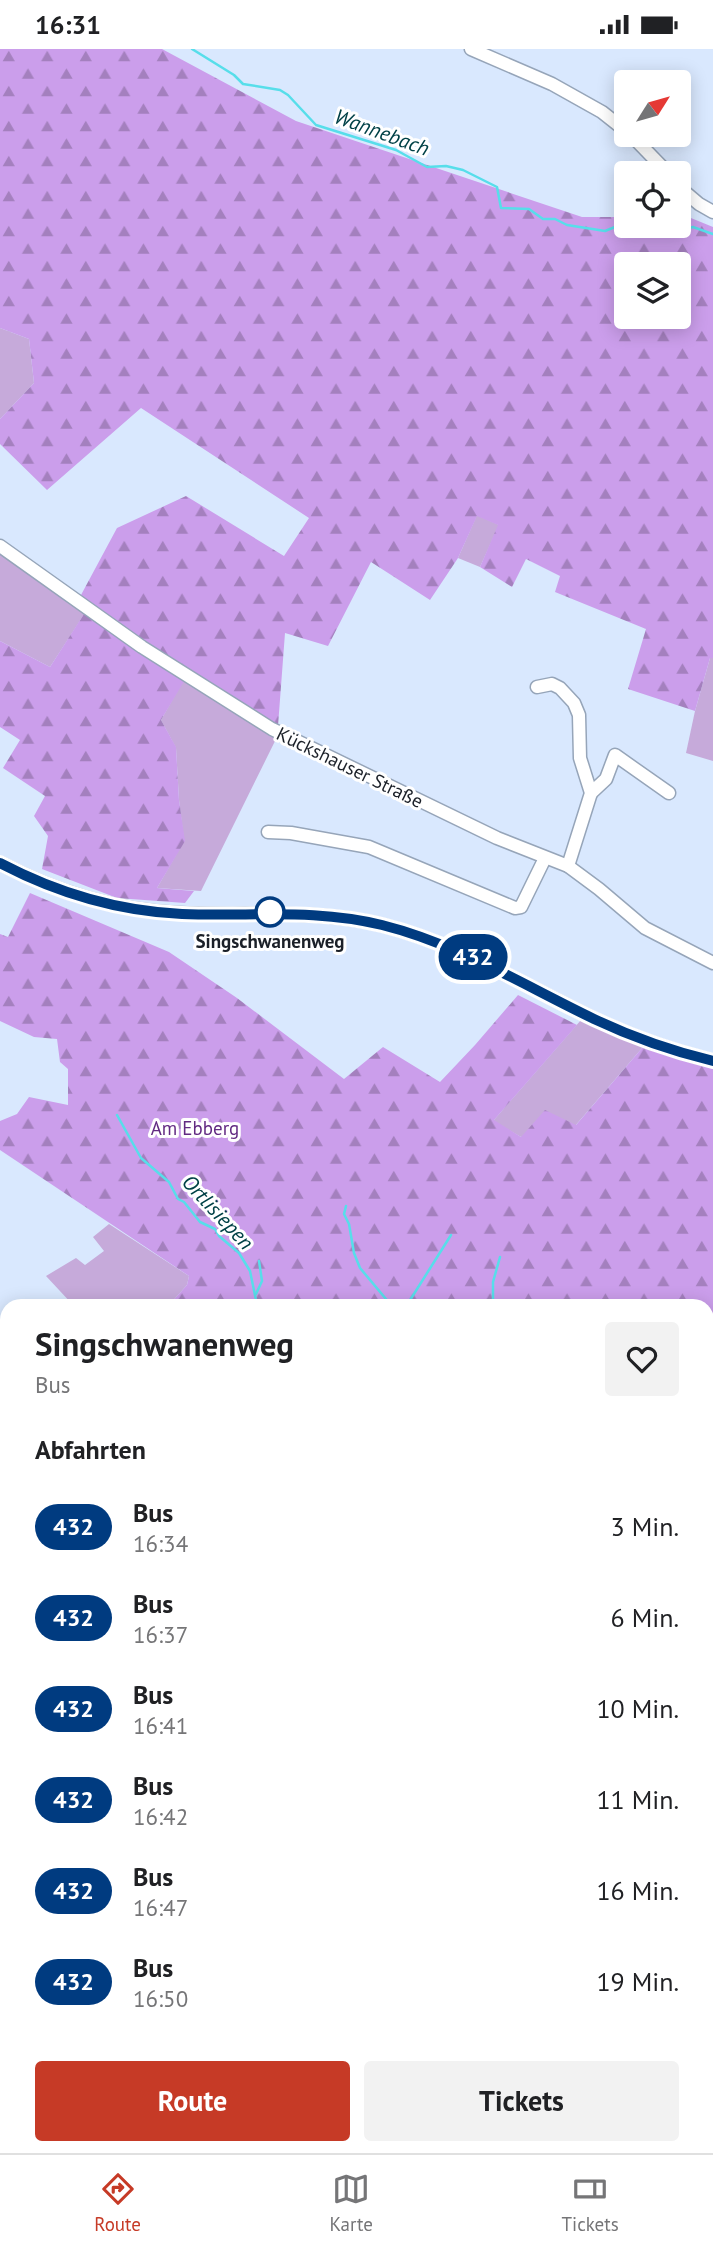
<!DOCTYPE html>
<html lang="de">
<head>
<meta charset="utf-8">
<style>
  body { margin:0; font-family:"PT Sans",sans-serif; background:#f2f2f2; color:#202124; height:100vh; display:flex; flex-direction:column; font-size:26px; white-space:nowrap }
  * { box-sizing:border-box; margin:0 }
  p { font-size:23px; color:#757577 }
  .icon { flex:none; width:38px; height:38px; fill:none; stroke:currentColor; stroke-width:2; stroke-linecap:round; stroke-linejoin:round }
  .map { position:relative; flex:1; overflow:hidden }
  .panel { position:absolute; left:0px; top:1250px; width:714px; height:856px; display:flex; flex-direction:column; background:#fff; border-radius:21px 21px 0 0; box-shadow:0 4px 18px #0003 }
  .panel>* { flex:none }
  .badge { padding:0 14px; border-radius:23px; font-size:24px; line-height:46px }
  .needle { width:46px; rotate:53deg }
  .buttons { position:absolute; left:614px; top:21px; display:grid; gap:14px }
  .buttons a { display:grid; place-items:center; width:77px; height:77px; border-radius:7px; background:#fff; box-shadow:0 4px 18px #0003; font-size:35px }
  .map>.badge { position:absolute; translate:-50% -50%; box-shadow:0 0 0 4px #fff }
  h2 { padding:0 35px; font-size:26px; line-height:63px }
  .round { display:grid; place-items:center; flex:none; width:74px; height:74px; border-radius:7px; background:#f2f2f2 }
  .headline { display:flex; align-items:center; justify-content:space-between; height:119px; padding:0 35px }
  h1 { font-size:33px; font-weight:800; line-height:52px }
  .cta { display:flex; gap:14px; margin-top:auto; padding:14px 35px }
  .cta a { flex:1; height:80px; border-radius:7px; background:#c63a26; color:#fff; font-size:28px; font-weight:800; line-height:80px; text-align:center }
  .cta a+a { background:#f2f2f2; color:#202124 }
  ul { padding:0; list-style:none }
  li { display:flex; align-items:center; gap:21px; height:91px; padding:0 35px }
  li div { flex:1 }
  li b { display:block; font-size:26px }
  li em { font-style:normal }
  li .badge { min-width:77px; font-weight:700; text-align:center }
  .status { display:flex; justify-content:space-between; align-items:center; height:49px; padding:0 35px; background:#fff; direction:ltr }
  .status svg { height:19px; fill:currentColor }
  .tab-bar { display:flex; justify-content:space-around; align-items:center; height:98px; border-top:2px solid #e0e0e0; background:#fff; font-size:19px; color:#757577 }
  .tab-bar a { display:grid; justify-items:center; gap:4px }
  .tab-bar .current { color:#c63a26 }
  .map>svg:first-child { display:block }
</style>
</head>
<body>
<div class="status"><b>16:31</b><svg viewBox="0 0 49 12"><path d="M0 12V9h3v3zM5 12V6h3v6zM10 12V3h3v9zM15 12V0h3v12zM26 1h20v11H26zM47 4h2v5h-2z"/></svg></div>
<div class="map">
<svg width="713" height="2104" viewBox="0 0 713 2104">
  <defs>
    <pattern id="forest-firs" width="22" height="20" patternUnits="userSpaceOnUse" patternTransform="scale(1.75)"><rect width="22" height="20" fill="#cb9eeb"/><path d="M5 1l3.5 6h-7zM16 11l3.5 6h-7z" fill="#a480be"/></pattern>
  </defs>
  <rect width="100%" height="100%" fill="#d9e8fe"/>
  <g fill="#c6aada">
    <polygon points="0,279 29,290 34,334 0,370"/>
    <polygon points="477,466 499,476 480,518 458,509"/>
    <polygon points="0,500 87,561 50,618 0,592"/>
    <polygon points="710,609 713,609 713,712 686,704 695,662"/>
    <polygon points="184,630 278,686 201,842 157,839 184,792 179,751 176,699 161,671"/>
    <polygon points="581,971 643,998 575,1077 521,1088 493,1072"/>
    <polygon points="109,1175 189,1227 187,1236 169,1256 73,1256 46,1227 76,1209 85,1216 104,1202 93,1188"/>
    <polygon points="0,1297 7,1302 6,1436 0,1432"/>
  </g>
  <g fill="url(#forest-firs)" fill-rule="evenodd">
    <path d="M 0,0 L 162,0 L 296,72 L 582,168 L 626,168 L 626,177 L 679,177 L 679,167 L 686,167 L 713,178 L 713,609 L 710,609 L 695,662 L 628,640 L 646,580 L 555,543 L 560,527 L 526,510 L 512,538 L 480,518 L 498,476 L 477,467 L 458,509 L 430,551 L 371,513 L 328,597 L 285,584 L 278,677 L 189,624 L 161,671 L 176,698 L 179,751 L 185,792 L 157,839 L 194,842 L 185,854 L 117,849 L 42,820 L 48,787 L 34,767 L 45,747 L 3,719 L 20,691 L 0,678 L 0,592 L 50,618 L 89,557 L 81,546 L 117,479 L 186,447 L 284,507 L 309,469 L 141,359 L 47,441 L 0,395 L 0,370 L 34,334 L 29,290 L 0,279 ZM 626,215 L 679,215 L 679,268 L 626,268 Z"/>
    <polygon points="30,844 169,903 237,949 344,1030 383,998 440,1033 475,996 518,946 577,976 494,1071 521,1088 545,1061 576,1076 643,998 713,1017 713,2104 363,2104 353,2098 707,2098 707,1256 169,1256 187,1236 189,1227 0,1101 0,1072 17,1065 29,1048 68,1056 68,1020 60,1013 57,990 34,988 0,972 0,885 8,888"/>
    <polygon points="0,1432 7,1435 7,2098 290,2098 288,2104 0,2104"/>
  </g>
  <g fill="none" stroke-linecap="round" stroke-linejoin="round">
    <g stroke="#57deea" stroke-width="2.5">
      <polyline points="192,0 234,26 243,35 280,41 288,46 316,76 396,101 427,118 446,117 463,121 497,138 501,159 529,160 543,170 555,170 567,176 605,182 620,176 637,181 642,177"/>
      <polyline points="647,177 679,181 693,178 713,185"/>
      <polyline points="117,1066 141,1109 169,1133 178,1150 184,1153 200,1173 215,1180 219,1187 239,1204 250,1222 257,1256"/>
      <polyline points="346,1157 344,1165 349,1175 354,1204 360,1219 391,1256"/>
      <polyline points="256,1245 262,1232 259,1212"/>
      <polyline points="407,1256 451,1186"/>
      <polyline points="493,1256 493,1233 500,1208"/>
      <polyline points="0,1781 7,1759"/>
    </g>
    <g stroke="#96a5b9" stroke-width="15">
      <g id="minor">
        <polyline points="471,0 552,35 602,63 626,82"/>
        <polyline points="631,86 668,124"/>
        <polyline points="679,138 699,155 713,163"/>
        <polyline points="0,497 142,598 272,680 497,789 568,817 599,840 645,879 713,914"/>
        <polyline points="537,638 552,635 560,639 574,654 579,666 580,709 591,744 568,817"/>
        <polyline points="591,744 606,730 615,706 669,744"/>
        <polyline points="268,783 291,784 369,798 515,859 521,858 545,809"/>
        <path d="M 0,814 C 56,843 113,861 176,864 C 246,868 313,859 382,876 C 458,895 523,936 594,970 C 632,988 672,1002 713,1012"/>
        <polyline points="0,1455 0,1470"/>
      </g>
    </g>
    <use href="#minor" stroke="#fff" stroke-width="12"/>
  </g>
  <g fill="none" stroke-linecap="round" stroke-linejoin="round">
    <g stroke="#fff" stroke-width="16">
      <path id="line" d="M 0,814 C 57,844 117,862 182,865 C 250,868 314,859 382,876 C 458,895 523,936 594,970 C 632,988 672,1002 713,1012"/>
    </g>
    <use href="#line" stroke="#003b80" stroke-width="10"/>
  </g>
  <circle fill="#fff" stroke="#003b80" stroke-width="3.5" cx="270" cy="863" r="14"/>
  <g text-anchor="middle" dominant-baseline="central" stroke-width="6" stroke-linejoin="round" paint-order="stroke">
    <g font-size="19" fill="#1b2028" stroke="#fff">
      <text transform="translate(350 718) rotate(26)">Kückshauser Straße</text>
    </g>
    <g font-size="19" font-weight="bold" fill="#1b2028" stroke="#fff">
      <text x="270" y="892">Singschwanenweg</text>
    </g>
    <g font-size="19" fill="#622a82" stroke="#fff">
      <text x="195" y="1079">Am Ebberg</text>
    </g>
    <g font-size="21" font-style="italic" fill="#004146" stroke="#fff">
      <text transform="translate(382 83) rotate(20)">Wannebach</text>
      <text transform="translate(218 1163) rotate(47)">Ortlisiepen</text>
    </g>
  </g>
</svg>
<div class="buttons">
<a><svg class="needle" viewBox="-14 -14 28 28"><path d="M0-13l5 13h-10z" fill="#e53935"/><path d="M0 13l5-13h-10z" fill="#757577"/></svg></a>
<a><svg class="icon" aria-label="locate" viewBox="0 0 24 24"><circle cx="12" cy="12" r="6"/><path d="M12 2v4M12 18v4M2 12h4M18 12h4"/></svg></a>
<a><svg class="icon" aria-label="layers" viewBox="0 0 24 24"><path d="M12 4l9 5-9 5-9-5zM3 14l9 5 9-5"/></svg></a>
</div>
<b class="badge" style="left:473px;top:908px;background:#003b80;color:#fff">432</b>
<section class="panel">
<div class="headline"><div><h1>Singschwanenweg</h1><p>Bus</p></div><a class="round"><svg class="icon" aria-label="heart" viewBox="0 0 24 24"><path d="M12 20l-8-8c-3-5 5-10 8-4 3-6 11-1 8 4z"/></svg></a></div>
<h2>Abfahrten</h2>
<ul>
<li><span class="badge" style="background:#003b80;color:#fff">432</span><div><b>Bus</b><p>16:34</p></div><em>3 Min.</em></li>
<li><span class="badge" style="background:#003b80;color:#fff">432</span><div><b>Bus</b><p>16:37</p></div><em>6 Min.</em></li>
<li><span class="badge" style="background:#003b80;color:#fff">432</span><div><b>Bus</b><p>16:41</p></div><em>10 Min.</em></li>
<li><span class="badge" style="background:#003b80;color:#fff">432</span><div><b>Bus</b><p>16:42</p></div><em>11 Min.</em></li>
<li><span class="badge" style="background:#003b80;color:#fff">432</span><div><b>Bus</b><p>16:47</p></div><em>16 Min.</em></li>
<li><span class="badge" style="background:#003b80;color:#fff">432</span><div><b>Bus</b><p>16:50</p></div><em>19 Min.</em></li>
</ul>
<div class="cta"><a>Route</a><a>Tickets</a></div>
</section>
</div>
<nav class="tab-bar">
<a class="current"><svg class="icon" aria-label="directions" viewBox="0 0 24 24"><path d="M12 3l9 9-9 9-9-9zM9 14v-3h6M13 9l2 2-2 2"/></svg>Route</a>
<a><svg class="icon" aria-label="map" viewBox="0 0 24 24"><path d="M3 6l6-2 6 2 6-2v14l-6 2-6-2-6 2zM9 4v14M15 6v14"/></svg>Karte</a>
<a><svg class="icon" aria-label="tickets" viewBox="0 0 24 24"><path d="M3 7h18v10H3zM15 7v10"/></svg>Tickets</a>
</nav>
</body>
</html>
